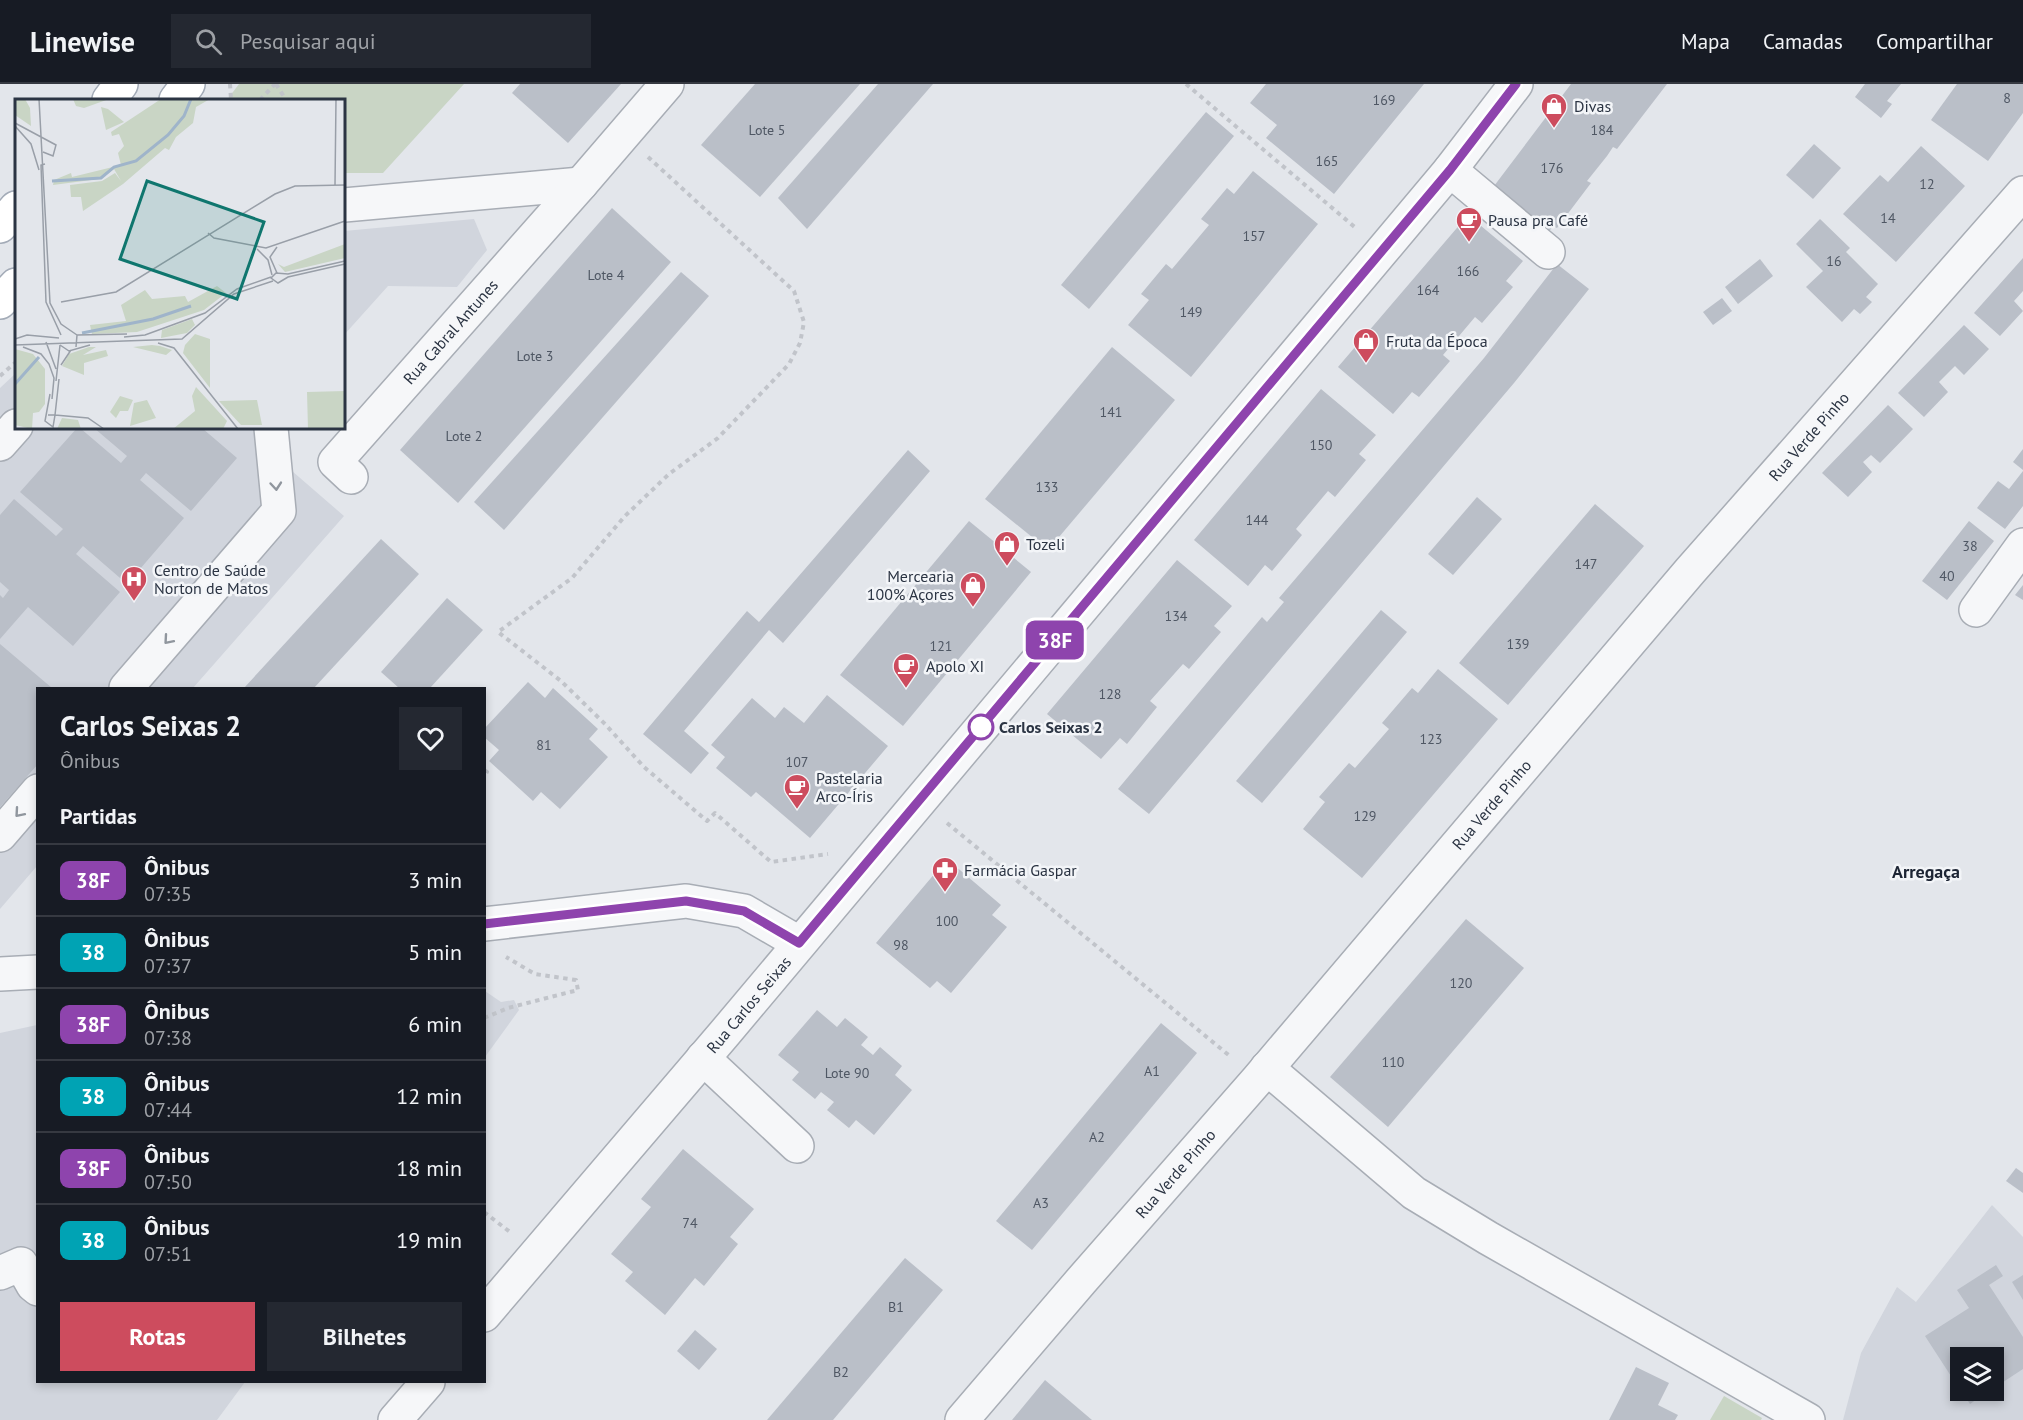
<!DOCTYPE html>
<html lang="pt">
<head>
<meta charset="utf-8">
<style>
  body { margin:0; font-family:"PT Sans",sans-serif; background:#242831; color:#f1f3f6; height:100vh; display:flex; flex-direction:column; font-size:22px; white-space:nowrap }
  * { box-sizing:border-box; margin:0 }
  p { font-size:20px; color:#9ea1a6 }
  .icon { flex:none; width:33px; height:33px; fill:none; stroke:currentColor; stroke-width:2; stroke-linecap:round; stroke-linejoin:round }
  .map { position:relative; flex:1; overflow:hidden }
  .details { position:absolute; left:36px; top:603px; width:450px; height:696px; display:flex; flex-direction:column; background:#171b24; border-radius:0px; box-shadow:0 3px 9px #0003 }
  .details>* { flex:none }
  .badge { padding:0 12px; border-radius:9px; font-size:21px; line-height:39px }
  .controls { position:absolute; left:1950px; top:1263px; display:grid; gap:12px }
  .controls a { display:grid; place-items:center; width:54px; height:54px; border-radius:0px; background:#171b24; box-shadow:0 3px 9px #0003; font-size:30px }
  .map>.badge { position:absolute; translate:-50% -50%; box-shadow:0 0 0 3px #fff }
  h2 { padding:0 24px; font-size:22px; line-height:54px }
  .round { display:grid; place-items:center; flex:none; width:63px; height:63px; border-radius:0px; background:#242831 }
  .overview { display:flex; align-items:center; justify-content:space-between; height:102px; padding:0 24px }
  h1 { font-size:28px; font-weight:600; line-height:45px }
  .action { display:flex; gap:12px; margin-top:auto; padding:12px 24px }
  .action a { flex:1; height:69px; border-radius:0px; background:#cd4c5e; color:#fff; font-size:24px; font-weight:600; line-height:69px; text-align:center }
  .action a+a { background:#242831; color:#f1f3f6 }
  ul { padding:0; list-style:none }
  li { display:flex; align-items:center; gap:18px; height:72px; padding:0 24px; border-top:2px solid #363941 }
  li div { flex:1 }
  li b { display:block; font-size:22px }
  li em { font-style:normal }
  li .badge { min-width:66px; font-weight:700; text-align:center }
  header { display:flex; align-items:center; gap:36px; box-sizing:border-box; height:84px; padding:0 30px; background:#171b24; border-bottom:2px solid #363941 }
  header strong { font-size:28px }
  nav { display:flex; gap:33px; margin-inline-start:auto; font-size:21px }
  .search { width:420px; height:54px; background:#242831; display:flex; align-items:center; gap:15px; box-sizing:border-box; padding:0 21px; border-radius:0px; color:#9ea1a6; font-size:22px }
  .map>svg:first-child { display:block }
</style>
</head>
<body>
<header>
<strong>Linewise</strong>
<div class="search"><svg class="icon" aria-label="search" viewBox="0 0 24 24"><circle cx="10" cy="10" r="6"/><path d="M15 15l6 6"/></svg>Pesquisar aqui</div>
<nav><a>Mapa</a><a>Camadas</a><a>Compartilhar</a></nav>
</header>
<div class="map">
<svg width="2023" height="1336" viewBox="0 0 2023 1336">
  <rect width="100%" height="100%" fill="#e3e6eb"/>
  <g fill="#d1d5dd" fill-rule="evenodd">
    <polygon points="474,135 487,166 457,203 388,202 344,251 344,147"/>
    <polygon points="16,289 16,344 288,344 292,387 344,432 193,604 38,604 37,782 0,825 0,304"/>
    <polygon points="485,907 501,918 514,916 519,926 485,973"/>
    <polygon points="37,941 38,1298 245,1298 217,1336 0,1336 0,949"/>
    <path d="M 1992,1121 L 2023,1153 L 2023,1336 L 1843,1336 L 1861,1269 L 1897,1203 L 1916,1218 ZM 1960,1274 L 1994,1274 L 1994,1306 L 1960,1306 Z"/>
  </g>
  <g fill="#c9d5c5">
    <polygon points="239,0 464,0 383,89 344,89 344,16 227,16"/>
    <polygon points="1724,1312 1762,1334 1761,1336 1710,1336"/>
  </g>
  <g fill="#babfc8">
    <polygon points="520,0 621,0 568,59 512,9"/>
    <polygon points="755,0 860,0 760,113 701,61"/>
    <polygon points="878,0 933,0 807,145 778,114"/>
    <polygon points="1266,0 1424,0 1334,110 1266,54 1277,41 1250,19"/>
    <polygon points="1571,0 1667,0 1617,65 1613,63 1607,72 1587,97 1591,99 1557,144 1553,142 1545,153 1488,110"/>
    <polygon points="1865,0 1901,0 1887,17 1892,20 1881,34 1855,13"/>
    <polygon points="1957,0 2023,0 2023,29 1988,77 1931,36"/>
    <polygon points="1206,28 1234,52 1089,225 1061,201"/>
    <polygon points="1814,60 1841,84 1813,115 1786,91"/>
    <polygon points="1921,62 1965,102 1896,178 1843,130 1880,91 1888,98"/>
    <polygon points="1253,87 1318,140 1191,293 1128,241 1149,216 1141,210 1166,180 1172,185 1209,141 1201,135 1227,104 1234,110"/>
    <polygon points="612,124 671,178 458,419 400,366"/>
    <polygon points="1468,131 1523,177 1506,197 1513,203 1482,239 1475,233 1443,271 1450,277 1419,313 1412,308 1393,330 1338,283"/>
    <polygon points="1820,135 1850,164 1846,168 1878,200 1866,213 1872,218 1860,230 1854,225 1842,238 1806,203 1823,187 1796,160"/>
    <polygon points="2023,174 2023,207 2014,217 2023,227 2000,252 1974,229"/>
    <polygon points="1760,175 1773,192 1738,220 1725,203"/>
    <polygon points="1557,180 1589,205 1514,299 1149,730 1118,705 1262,533 1267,538 1284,518 1279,514 1484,274"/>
    <polygon points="681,188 709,212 504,446 474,418"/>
    <polygon points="1722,214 1732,227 1713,241 1703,228"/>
    <polygon points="1964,241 1989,265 1964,291 1955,282 1939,298 1948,308 1924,333 1898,309"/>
    <polygon points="1112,263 1175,316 1048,466 985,415"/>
    <polygon points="1321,305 1376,351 1359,370 1366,376 1335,413 1328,407 1296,445 1302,451 1272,487 1265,481 1248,502 1194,456"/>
    <polygon points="1888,321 1913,345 1880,379 1871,371 1863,378 1872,388 1848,413 1822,389"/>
    <polygon points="77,344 80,344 121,379 127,372 94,344 202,344 237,374 191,427 146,389 140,396 184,434 127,500 83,462 76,470 120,508 73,562 28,523 0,555 0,511 3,514 9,506 0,498 0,431 14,415 56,452 63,445 20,408"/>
    <polygon points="2023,365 2023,386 2013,378"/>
    <polygon points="908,366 930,387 783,559 769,546 684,647 709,669 691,690 643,650 747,527 759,538"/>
    <polygon points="2023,387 2023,422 2005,445 1977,424 1998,397 2009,405"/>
    <polygon points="1477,413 1502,435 1453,491 1428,470"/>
    <polygon points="1595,420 1644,462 1508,621 1459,579"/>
    <polygon points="969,437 1031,488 903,642 840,591"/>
    <polygon points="1969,437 1994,457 1947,516 1922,497"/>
    <polygon points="381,455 419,490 314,604 244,604"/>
    <polygon points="1177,476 1232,522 1214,542 1221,548 1189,585 1183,580 1150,617 1157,623 1127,660 1120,654 1101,675 1047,630"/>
    <polygon points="2023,501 2023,516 2015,511"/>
    <polygon points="447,514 483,546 430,604 399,604 381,588"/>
    <polygon points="1381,526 1407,548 1262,719 1236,697"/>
    <polygon points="0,560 52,604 38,604 38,680 0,723"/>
    <polygon points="1438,585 1498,635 1362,794 1303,745 1325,718 1319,713 1349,679 1355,684 1389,645 1382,639 1412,604 1418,609"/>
    <polygon points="528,598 545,614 553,604 598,645 589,655 608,673 560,725 541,708 533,717 489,677 499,666 484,653 484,645"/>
    <polygon points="827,611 888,662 810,754 756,708 751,713 716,684 725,673 711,661 752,614 775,634 784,623 804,639"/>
    <polygon points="947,775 1001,821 992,831 1007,843 951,909 937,897 930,904 876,859"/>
    <polygon points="1466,835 1524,884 1388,1043 1330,993"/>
    <polygon points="817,926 837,943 845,934 868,953 861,961 873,971 880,963 902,982 895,991 912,1006 874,1051 856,1036 849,1044 827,1026 834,1018 821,1008 815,1015 792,996 799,988 778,971"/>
    <polygon points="1161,939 1197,969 1032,1166 996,1137"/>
    <polygon points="683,1065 754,1125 730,1153 738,1160 704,1202 695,1194 665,1231 625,1197 633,1188 611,1170 651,1123 641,1115"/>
    <polygon points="2016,1084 2023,1089 2023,1109 2006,1097"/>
    <polygon points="905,1174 943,1206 833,1336 767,1336"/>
    <polygon points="1996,1181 2003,1192 1989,1201 2023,1253 2023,1285 1994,1304 1994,1274 1960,1274 1960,1306 1925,1252 1969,1224 1957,1206"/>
    <polygon points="2023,1191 2023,1216 2012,1198"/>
    <polygon points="695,1246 717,1265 699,1286 677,1267"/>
    <polygon points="1636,1283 1669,1299 1658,1321 1678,1331 1675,1336 1609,1336"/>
    <polygon points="1045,1296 1092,1336 1012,1336"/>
    <polygon points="1961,1306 1990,1306 1970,1320"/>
  </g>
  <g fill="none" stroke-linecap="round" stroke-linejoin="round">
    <g stroke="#a8adb5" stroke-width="36">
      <g id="minor">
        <polyline points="1450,86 1548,168"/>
        <polyline points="344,121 581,100"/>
        <polyline points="0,360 16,342"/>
        <path id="s1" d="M 351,393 L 335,378 L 581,100 L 667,0"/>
        <polyline points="1976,526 2023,461"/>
        <polyline points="126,604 279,427 271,344"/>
        <polyline points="0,751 38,707"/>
        <polyline points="484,840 686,817 744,827 799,859"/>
        <polyline points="0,890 38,888"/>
        <polyline points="703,974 797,1062"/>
        <polyline points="1267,984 1414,1109 1488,1154 1808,1336"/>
        <polyline points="0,1189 21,1180 33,1201 38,1205"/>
        <path id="s2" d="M 484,1231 L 724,950 L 1382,167 L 1450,86 L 1516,0"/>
        <polyline points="395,1336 428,1298"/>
        <path id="s3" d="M 962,1336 L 1081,1197 L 1258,995 L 1690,487 L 2023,109"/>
      </g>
    </g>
    <g stroke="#a3abb7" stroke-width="36">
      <g id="major">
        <polyline points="109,16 121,0"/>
        <polyline points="176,16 188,0"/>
        <polyline points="0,142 16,124"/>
        <polyline points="0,218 16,201"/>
      </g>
    </g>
    <g stroke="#c1c4ca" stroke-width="4" stroke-dasharray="4.5 4.5" stroke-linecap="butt">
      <polyline points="230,0 231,16"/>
      <polyline points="276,0 286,16"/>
      <polyline points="1186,0 1357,145"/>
      <polyline points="260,16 275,0"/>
      <polyline points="648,73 794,207 804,238 800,259 789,280 718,354 669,390 625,432 572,494 498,548 561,597 605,640 644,683 707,737 715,729 771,778 828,770"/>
      <polyline points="0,292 16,278"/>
      <polyline points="484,686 487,688 484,691"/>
      <polyline points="947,739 1231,973"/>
      <polyline points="484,934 508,924 578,906 576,896 535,890 506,873"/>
      <polyline points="484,1128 510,1148"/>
    </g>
    <use href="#minor" stroke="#f6f7f9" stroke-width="33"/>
    <use href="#major" stroke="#fff" stroke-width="33"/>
  </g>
  <defs><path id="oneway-chevron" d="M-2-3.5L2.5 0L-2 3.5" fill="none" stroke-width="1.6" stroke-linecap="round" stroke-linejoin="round" transform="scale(1.5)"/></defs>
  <g stroke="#90969e">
    <use href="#oneway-chevron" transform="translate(276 402) rotate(85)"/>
    <use href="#oneway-chevron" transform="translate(168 556) rotate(131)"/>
    <use href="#oneway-chevron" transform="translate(19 729) rotate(131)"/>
  </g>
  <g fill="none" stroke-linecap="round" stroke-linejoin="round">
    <g stroke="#fff" stroke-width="14">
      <polyline id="line" points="484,840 686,817 744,827 799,859 1450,86 1516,0"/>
    </g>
    <use href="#line" stroke="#8e44ad" stroke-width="9"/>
  </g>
  <defs>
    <g id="shop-pin" transform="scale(1.35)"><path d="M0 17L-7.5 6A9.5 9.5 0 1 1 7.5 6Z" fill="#cd4c5e" stroke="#f3f5f8"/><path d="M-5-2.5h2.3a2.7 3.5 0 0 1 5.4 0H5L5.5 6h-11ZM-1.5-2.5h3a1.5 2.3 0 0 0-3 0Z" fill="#fff"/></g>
    <g id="cafe-pin" transform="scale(1.35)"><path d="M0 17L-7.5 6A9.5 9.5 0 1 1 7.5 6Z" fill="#cd4c5e" stroke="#f3f5f8"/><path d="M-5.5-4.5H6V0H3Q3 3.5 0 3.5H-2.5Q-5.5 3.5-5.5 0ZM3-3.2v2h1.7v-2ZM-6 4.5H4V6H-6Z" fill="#fff"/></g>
    <g id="hospital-pin" transform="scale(1.35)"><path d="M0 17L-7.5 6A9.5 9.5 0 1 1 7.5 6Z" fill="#cd4c5e" stroke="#f3f5f8"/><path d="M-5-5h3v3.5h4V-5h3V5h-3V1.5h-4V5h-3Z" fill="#fff"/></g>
    <g id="pharmacy-pin" transform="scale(1.35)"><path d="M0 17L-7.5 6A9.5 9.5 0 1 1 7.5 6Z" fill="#cd4c5e" stroke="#f3f5f8"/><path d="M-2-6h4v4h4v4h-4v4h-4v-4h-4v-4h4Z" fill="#fff"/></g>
  </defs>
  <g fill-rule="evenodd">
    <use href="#shop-pin" x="1554" y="22"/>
    <use href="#cafe-pin" x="1469" y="136"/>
    <use href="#shop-pin" x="1366" y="257"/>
    <use href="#shop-pin" x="1007" y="460"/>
    <use href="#hospital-pin" x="134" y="495"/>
    <use href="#shop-pin" x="973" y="501"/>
    <use href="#cafe-pin" x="906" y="582"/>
    <use href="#cafe-pin" x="797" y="703"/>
    <use href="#pharmacy-pin" x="945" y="786"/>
  </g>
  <circle fill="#fff" stroke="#8e44ad" stroke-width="3" cx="981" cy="643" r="12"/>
  <g text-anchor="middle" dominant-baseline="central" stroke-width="5" stroke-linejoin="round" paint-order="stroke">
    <g font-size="14" fill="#4f5764">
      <text x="2007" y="14">8</text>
      <text x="1384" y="16">169</text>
      <text x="767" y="46">Lote 5</text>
      <text x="1602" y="46">184</text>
      <text x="1327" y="77">165</text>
      <text x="1552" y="84">176</text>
      <text x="1927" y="100">12</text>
      <text x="1888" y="134">14</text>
      <text x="1254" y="152">157</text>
      <text x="1834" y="177">16</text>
      <text x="1468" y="187">166</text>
      <text x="606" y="191">Lote 4</text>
      <text x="1428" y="206">164</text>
      <text x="1191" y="228">149</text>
      <text x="535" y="272">Lote 3</text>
      <text x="1111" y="328">141</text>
      <text x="464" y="352">Lote 2</text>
      <text x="1321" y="361">150</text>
      <text x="1047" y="403">133</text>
      <text x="1257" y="436">144</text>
      <text x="1970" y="462">38</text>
      <text x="1586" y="480">147</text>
      <text x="1947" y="492">40</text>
      <text x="1176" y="532">134</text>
      <text x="1518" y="560">139</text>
      <text x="941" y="562">121</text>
      <text x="1110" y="610">128</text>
      <text x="1431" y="655">123</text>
      <text x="544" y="661">81</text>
      <text x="797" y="678">107</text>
      <text x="1365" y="732">129</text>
      <text x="947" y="837">100</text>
      <text x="901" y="861">98</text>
      <text x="1461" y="899">120</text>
      <text x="1393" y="978">110</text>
      <text x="1152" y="987">A1</text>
      <text x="847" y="989">Lote 90</text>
      <text x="1097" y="1053">A2</text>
      <text x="1041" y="1119">A3</text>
      <text x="690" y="1139">74</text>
      <text x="896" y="1223">B1</text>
      <text x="841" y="1288">B2</text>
    </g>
    <g font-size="16" fill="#2b3443" stroke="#f3f5f8" text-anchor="start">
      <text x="1574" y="22">Divas</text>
      <text x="1488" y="136">Pausa pra Café</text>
      <text x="1386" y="257">Fruta da Época</text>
      <text x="1026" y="460">Tozeli</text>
      <text x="154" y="486">Centro de Saúde<tspan x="154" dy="18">Norton de Matos</tspan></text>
      <text x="954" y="492" text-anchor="end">Mercearia<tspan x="954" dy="18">100% Açores</tspan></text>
      <text x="926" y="582">Apolo XI</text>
      <text x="816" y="694">Pastelaria<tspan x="816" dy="18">Arco-Íris</tspan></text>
      <text x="964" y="786">Farmácia Gaspar</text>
    </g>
    <g font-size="16" fill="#2b3443" stroke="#f3f5f8">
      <text stroke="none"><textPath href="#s1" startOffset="196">Rua Cabral Antunes</textPath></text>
      <text stroke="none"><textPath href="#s3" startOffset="1298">Rua Verde Pinho</textPath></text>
      <text stroke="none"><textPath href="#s3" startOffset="812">Rua Verde Pinho</textPath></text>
      <text stroke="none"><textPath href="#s2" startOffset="408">Rua Carlos Seixas</textPath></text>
      <text stroke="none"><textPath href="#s3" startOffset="326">Rua Verde Pinho</textPath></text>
    </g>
    <g font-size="16" font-weight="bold" fill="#2b3443" stroke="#f3f5f8" text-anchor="start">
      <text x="999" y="643">Carlos Seixas 2</text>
    </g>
    <g font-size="18" font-weight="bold" fill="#1d2534" stroke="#f3f5f8">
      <text x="1926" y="787">Arregaça</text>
    </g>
  </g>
  <g transform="translate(15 15)">
    <rect width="330" height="330" fill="#e3e6eb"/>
    <path d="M 0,0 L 10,0 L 15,9 L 16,27 L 0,16 ZM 58,0 L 94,0 L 69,9 L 61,7 ZM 146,0 L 195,0 L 181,8 L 178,24 L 161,38 L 154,51 L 150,49 L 108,85 L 68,112 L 66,98 L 56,98 L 55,86 L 87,82 L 100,74 L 106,82 L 99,70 L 84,80 L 38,86 L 39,81 L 56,74 L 57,78 L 106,66 L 103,54 L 109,47 L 104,35 L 97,37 L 96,33 ZM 86,8 L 93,10 L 109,23 L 91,31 ZM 330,145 L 330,159 L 270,173 L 263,165 L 269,168 ZM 202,187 L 211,194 L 189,211 L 122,233 L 77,235 L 75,226 L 111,222 L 106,206 L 130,191 L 137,200 L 170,197 L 173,203 ZM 177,220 L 180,226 L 172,234 L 146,239 L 147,231 ZM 180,235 L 195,240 L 195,289 L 168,254 L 170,246 ZM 137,246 L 145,247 L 157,251 L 151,256 L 118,248 ZM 74,248 L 81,248 L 68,256 L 91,251 L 93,257 L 69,264 L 69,276 L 47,267 L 54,255 ZM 0,250 L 18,255 L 30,270 L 30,305 L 24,313 L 18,314 L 17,330 L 0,326 ZM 181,288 L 212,322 L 208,330 L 158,330 L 180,312 L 177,297 ZM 330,292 L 330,330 L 293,330 L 292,293 ZM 105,297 L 118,301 L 113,312 L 105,312 L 101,319 L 95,313 ZM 132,301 L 141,319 L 115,327 L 119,304 ZM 242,301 L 247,326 L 226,326 L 204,302 ZM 47,319 L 63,321 L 66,330 L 42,330 Z" fill="#c9d5c5"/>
    <path fill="none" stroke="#9fb4ca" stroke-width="3" d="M 37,82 L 86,79 L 99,68 L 121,62 L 153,36 L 169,17 L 176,0M 67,234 L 138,220 L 176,207M 0,285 L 24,258"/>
    <path fill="none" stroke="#999fa8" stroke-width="1.5" d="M 24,0 L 35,204 L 46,225 L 62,236 L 61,248M 0,24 L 41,46 L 38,57 L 28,53M 0,27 L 16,45 L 24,71M 30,65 L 26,66 L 31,203 L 46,236M 320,86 L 321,0M 193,134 L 199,139 L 251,149 L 330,122M 262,148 L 255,158 L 262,174M 242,150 L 253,161 L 257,176M 330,162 L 273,175 L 261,174 L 256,179 L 263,184 L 273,178 L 330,165M 46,203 L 101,193 L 260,95 L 280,87 L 330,86M 62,236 L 112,235M 109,238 L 130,236 L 190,214 L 222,190 L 256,178M 0,240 L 12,236 L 44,239M 109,242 L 167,240 L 219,195 L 258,182M 31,243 L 41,270M 143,244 L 159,249 L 223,330M 0,246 L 109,242M 45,246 L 54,252 L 75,246M 8,248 L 26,255 L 34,265 L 39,279 L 37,300M 46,266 L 56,251M 41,282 L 45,246M 33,316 L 40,316 L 38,328 L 30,322 L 35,295M 40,316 L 73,319 L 89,330M 40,316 L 44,280"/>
    <path fill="#0f766e" fill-opacity="0.15" stroke="#0f766e" stroke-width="3" d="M 132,82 L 249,123 L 222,200 L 105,160 Z"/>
    <rect width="330" height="330" fill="none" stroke="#2b3443" stroke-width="3"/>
  </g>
</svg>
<div class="controls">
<a><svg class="icon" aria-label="layers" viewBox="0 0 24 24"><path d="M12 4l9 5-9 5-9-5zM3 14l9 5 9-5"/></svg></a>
</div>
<b class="badge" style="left:1055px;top:556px;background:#8e44ad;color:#fff">38F</b>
<section class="details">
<div class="overview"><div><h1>Carlos Seixas 2</h1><p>Ônibus</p></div><a class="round"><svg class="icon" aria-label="heart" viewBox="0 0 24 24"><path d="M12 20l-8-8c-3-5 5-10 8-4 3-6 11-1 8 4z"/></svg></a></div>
<h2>Partidas</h2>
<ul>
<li><span class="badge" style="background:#8e44ad;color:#fff">38F</span><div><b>Ônibus</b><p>07:35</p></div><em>3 min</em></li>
<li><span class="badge" style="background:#00a3b4;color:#fff">38</span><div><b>Ônibus</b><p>07:37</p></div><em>5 min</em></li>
<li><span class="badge" style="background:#8e44ad;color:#fff">38F</span><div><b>Ônibus</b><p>07:38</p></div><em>6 min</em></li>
<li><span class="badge" style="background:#00a3b4;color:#fff">38</span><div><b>Ônibus</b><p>07:44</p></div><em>12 min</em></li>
<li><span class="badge" style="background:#8e44ad;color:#fff">38F</span><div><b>Ônibus</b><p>07:50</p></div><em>18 min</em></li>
<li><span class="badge" style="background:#00a3b4;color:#fff">38</span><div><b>Ônibus</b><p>07:51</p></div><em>19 min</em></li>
</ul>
<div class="action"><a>Rotas</a><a>Bilhetes</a></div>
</section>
</div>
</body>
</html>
